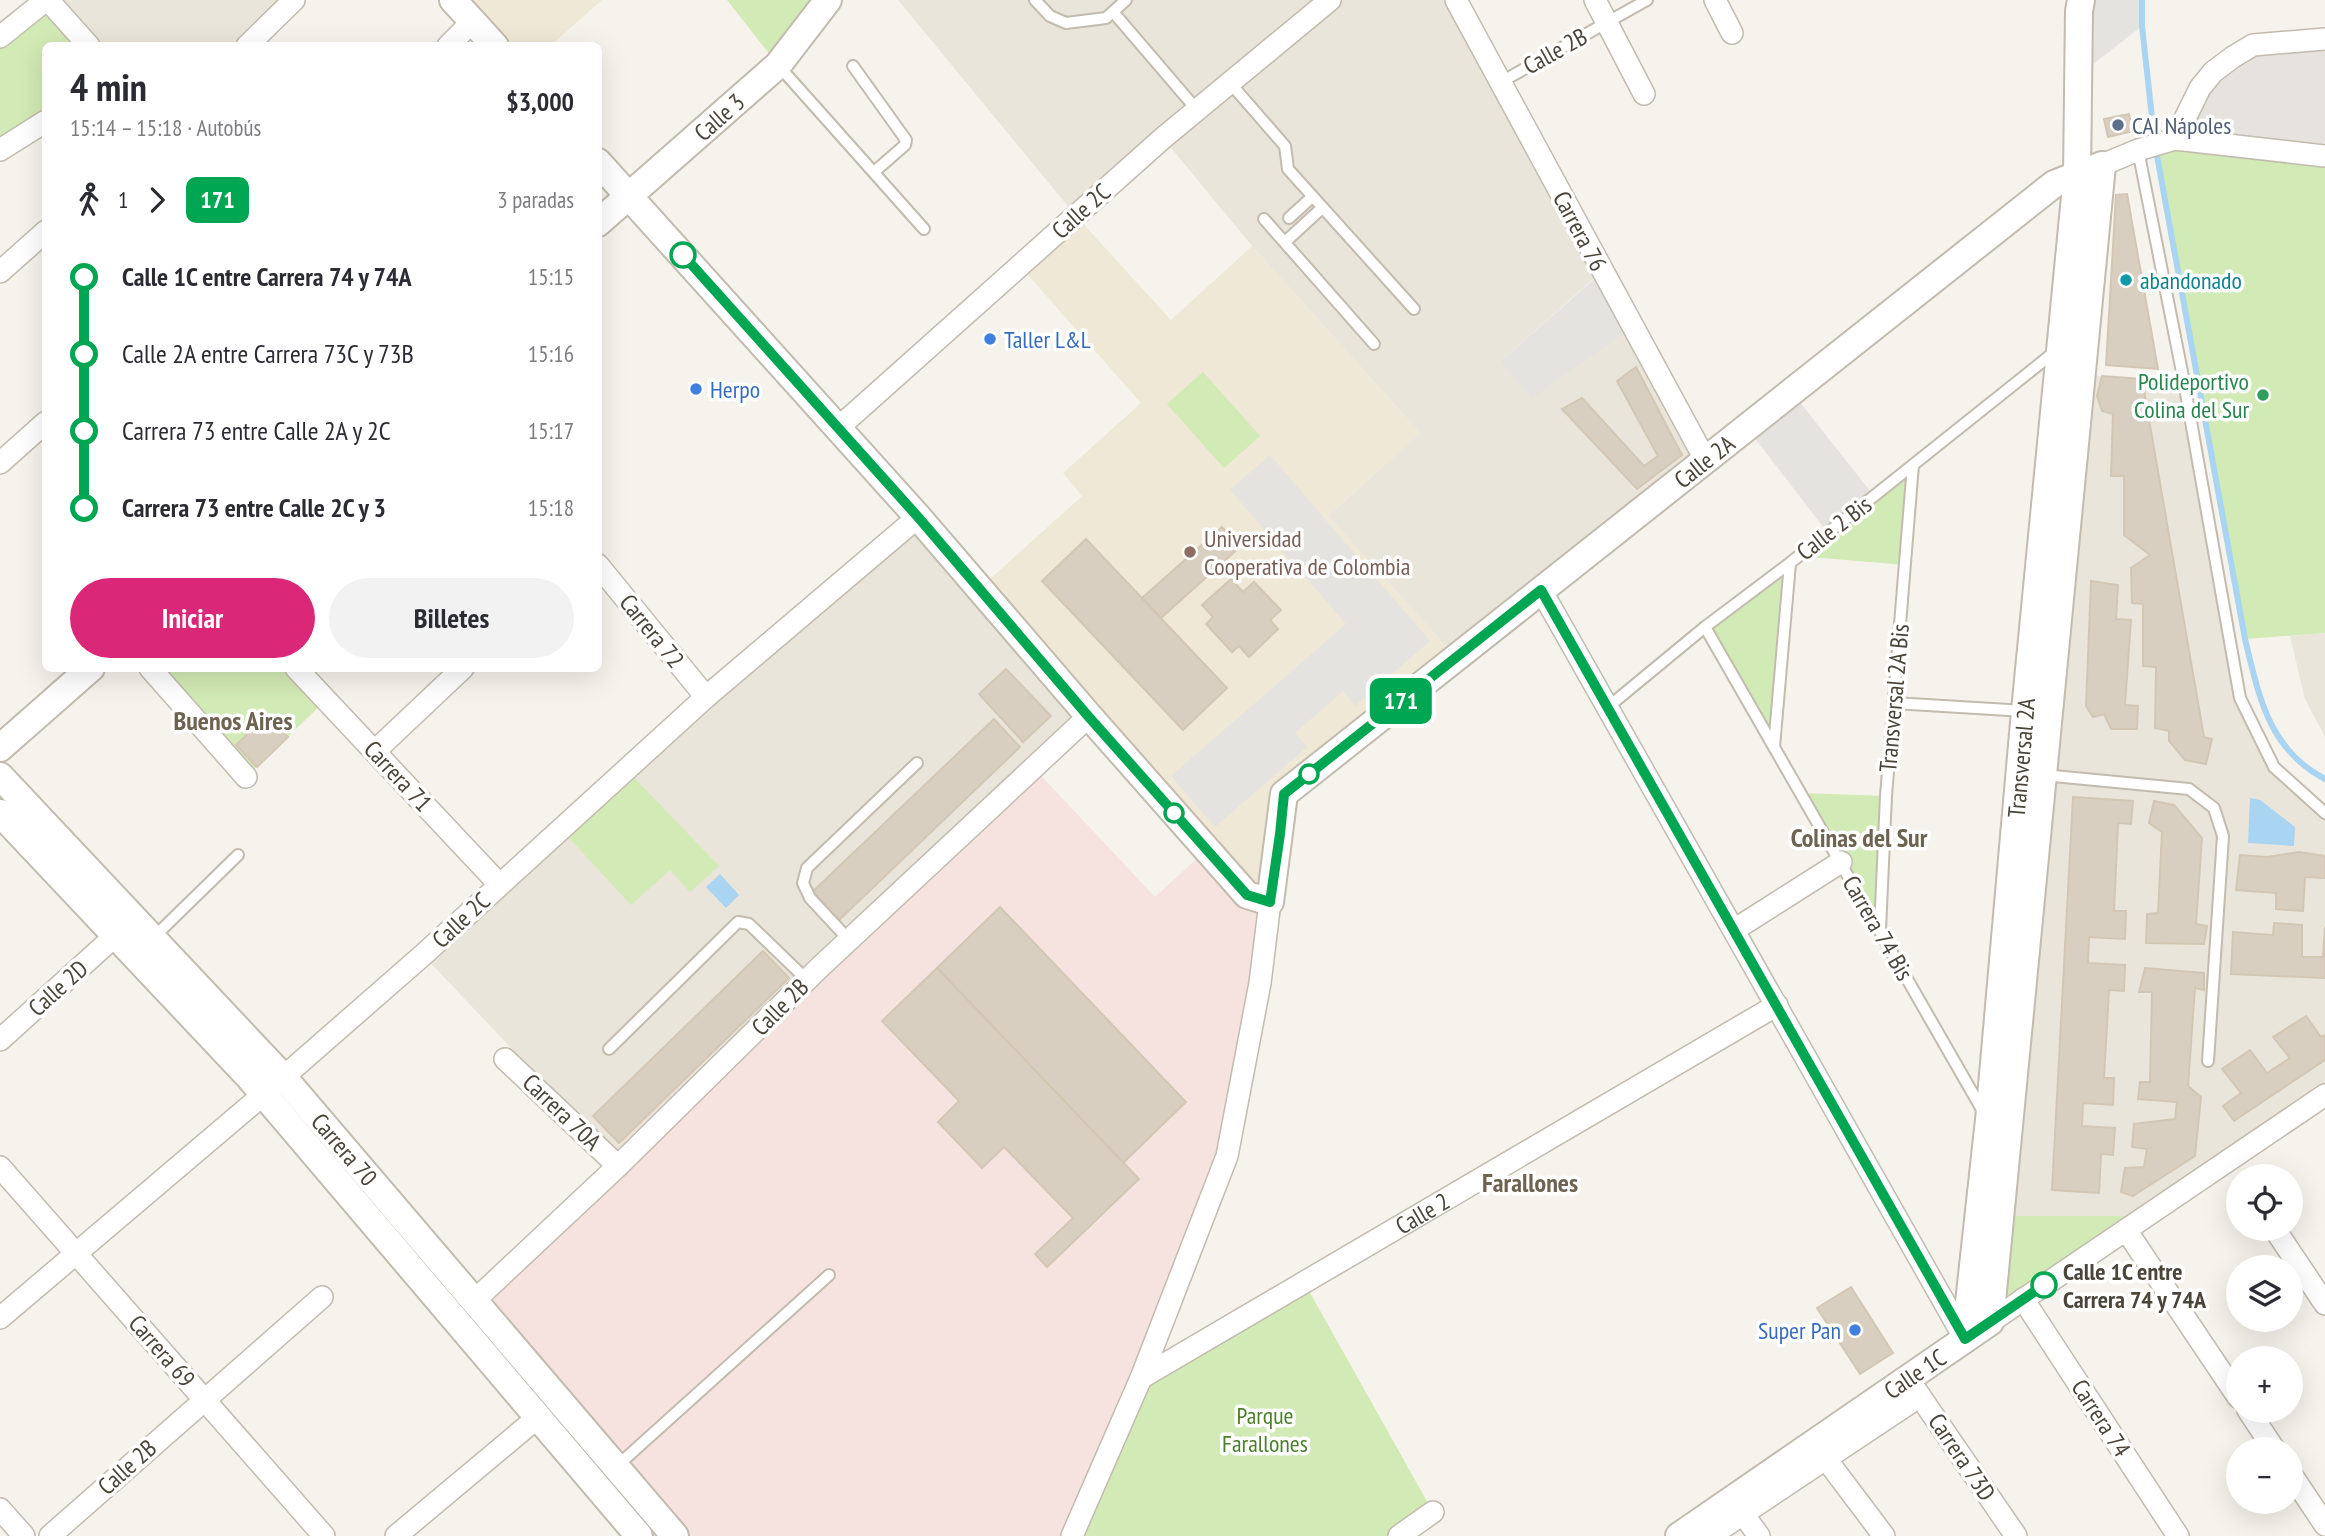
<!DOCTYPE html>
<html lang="es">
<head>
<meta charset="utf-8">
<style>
  body { margin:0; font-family:"PT Sans Narrow",sans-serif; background:#f2f2f3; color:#2b2b33; height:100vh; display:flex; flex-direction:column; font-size:26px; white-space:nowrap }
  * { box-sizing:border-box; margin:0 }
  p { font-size:23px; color:#7c7c81 }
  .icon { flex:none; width:38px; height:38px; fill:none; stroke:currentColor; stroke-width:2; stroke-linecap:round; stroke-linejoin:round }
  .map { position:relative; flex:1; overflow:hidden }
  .drawer { position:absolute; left:42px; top:42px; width:560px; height:630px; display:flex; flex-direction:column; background:#fff; border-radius:10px; box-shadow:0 7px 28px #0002 }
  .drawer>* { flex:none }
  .badge { padding:0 14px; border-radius:10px; font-size:24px; line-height:46px }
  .controls { position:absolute; left:2226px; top:1164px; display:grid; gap:14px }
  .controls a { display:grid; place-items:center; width:77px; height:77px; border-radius:50%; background:#fff; box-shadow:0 7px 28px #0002; font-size:35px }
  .map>.badge { position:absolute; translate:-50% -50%; box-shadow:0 0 0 4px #fff }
  .legs { display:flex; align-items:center; gap:10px; height:77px; padding:0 28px; font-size:23px }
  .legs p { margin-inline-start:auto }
  .summary { display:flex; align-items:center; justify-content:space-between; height:119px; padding:0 28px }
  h1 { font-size:38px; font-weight:800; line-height:52px }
  .button { display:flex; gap:14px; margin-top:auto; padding:14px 28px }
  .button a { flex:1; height:80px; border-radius:42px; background:#db2777; color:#fff; font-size:28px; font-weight:800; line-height:80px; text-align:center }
  .button a+a { background:#f2f2f3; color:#2b2b33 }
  ul { padding:0 28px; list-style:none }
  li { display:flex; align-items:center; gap:24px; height:77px; font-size:26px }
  li i { display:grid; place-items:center; width:10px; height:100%; margin:0 9px; background:currentColor }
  li i::after { content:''; width:18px; height:18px; margin:-9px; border:5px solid; border-radius:50%; background:#fff }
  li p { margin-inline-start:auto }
  li:first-child i { background:linear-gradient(#0000 50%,currentColor 0) }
  li:last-child i { background:linear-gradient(currentColor 50%,#0000 0) }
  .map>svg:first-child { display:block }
</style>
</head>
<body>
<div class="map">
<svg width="2325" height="1536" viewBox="0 0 2325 1536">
  <rect width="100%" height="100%" fill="#f6f3ec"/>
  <g fill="#eae5da">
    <polygon points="48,0 294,0 247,46 89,45"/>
    <polygon points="898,0 1456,0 1602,271 1500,362 1633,327 1706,461 1456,657 1328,516 1420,433 1252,246 1163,138 1076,216"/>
    <polygon points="2083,375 2184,382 2240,698 2274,767 2325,813 2325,1095 2146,1216 2000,1216"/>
    <polygon points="918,517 1089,716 618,1166 505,1059 513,1050 423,955 560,828 670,869 719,867 626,769"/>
    <polygon points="2325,633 2325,737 2305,699 2290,636"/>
  </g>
  <polygon fill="#e6e2dd" points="2325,39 2325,156 2175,139 2233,57"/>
  <g fill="#efe8d6">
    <polygon points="453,0 602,0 550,46 495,45"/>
    <polygon points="1076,216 1171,320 1252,246 1420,433 1328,516 1456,657 1284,794 1270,902 980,588 1082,496 1063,473 1141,403 1020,266"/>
  </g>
  <polygon fill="#f6e3e0" points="1034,768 1155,897 1206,850 1270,902 1227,1156 1072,1536 675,1536 474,1301"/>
  <g fill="#d2eab5">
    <polygon points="46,0 89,45 46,46 45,121 0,150 0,37"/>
    <polygon points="727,0 828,0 778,65"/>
    <polygon points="2155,145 2325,156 2325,633 2245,639"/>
    <polygon points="1203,372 1260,436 1224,468 1167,404"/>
    <polygon points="1913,465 1905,565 1798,556"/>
    <polygon points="1790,563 1774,747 1705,627"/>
    <polygon points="150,669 296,669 326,700 246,777"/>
    <polygon points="626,769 719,866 690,892 670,870 631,905 560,828"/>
    <polygon points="1800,793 1886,796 1880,931"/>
    <polygon points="2000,1216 2146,1216 1990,1322"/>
    <polygon points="1304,1282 1433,1512 1399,1536 1072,1536 1141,1378"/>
  </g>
  <g fill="#e5e3e0">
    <polygon points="2073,0 2142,0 2142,26 2078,76"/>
    <polygon points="1602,272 1633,327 1532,398 1500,362"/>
    <polygon points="1792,392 1874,496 1827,532 1747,428"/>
    <polygon points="1270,455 1430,641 1355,706 1343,691 1295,733 1307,747 1215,827 1171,776 1346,624 1230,490"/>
  </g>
  <g fill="#a9d4f2">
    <polygon points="2250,798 2260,800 2295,827 2294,846 2248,843"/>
    <polygon points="720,874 739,895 726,908 706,887"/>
  </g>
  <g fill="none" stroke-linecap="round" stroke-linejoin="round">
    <path stroke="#a9d4f2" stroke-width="6" d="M 2142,0 L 2142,26 L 2155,145 L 2245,639 C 2259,696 2268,749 2325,779"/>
  </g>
  <g fill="#d8cfc1" stroke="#d3c7b4" stroke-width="2">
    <polygon points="2129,114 2133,131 2108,137 2104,119"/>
    <polygon points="2127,194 2158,369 2106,365 2116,195"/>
    <polygon points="1636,367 1682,455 1637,489 1562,409 1582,398 1644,466 1658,456 1617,381"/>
    <polygon points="2102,376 2142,379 2204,737 2212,739 2206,764 2185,760 2169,741 2169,731 2155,728 2156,667 2143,666 2143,604 2132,603 2131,568 2150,555 2124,535 2124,476 2111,476 2113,414 2102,411 2097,396"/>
    <polygon points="1222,527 1240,547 1161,618 1142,598"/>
    <polygon points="1086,539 1227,688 1183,730 1042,581"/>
    <polygon points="1231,579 1243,592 1254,582 1281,610 1270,620 1278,629 1249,657 1239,646 1232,652 1206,624 1213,617 1202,605"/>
    <polygon points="2091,581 2118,585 2116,619 2131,620 2125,705 2138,706 2137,729 2111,729 2104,714 2093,717 2086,706"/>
    <polygon points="1006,669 1051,716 1023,742 979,694"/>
    <polygon points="267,715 288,737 257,767 236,745"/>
    <polygon points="994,719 1020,747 837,922 810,894"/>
    <polygon points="2073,797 2133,801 2131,824 2118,823 2114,911 2126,911 2125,939 2089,937 2088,963 2125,965 2124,991 2109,990 2104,1078 2114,1078 2113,1105 2083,1103 2082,1126 2115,1128 2113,1155 2101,1154 2099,1193 2052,1190"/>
    <polygon points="2154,801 2174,805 2202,838 2196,924 2207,926 2204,944 2146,943 2147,914 2158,913 2162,832 2149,823"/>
    <polygon points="2299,852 2325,856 2325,878 2305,877 2303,911 2276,909 2276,893 2236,890 2240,855 2267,857"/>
    <polygon points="1000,907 1186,1102 1123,1163 937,968"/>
    <polygon points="2274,923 2302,925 2302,957 2323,957 2325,927 2325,978 2231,974 2233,932 2273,935"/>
    <polygon points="763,951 789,978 619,1143 593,1116"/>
    <polygon points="937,968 1139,1179 1047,1267 1035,1254 1073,1218 1004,1147 982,1168 938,1122 959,1101 882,1021"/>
    <polygon points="2145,968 2204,973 2204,990 2195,988 2188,1086 2201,1097 2195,1156 2133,1196 2121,1192 2125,1168 2144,1167 2147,1149 2132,1147 2134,1124 2175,1119 2177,1102 2138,1099 2140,1082 2150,1082 2152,992 2139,992"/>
    <polygon points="2306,1016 2321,1037 2325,1035 2325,1060 2234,1121 2223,1106 2241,1093 2222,1069 2250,1050 2267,1073 2290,1058 2273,1037"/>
    <polygon points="1851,1287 1893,1353 1860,1374 1817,1308"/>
  </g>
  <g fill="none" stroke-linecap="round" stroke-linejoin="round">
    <g stroke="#c2bbae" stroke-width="14">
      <g id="service">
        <polyline points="1035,0 1050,16 1066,23 1106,18 1126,0"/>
        <polyline points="1114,13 1197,110"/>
        <polyline points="778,65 924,229"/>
        <polyline points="853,66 906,140 905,145 874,172"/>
        <polyline points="1501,82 1647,0"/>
        <polyline points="1231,84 1285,146 1288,169 1414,309"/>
        <polyline points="2138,150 2184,382 2240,698 2274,767 2325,813"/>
        <polyline points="1289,218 1312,197"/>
        <polyline points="1264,219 1374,344"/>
        <polyline points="1285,242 1322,208"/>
        <polyline points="1705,627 1984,1113"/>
        <polyline points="1894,703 2025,711"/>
        <polyline points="1608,707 1705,627 1790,563 2057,350"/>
        <polyline points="1774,747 1790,563"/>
        <polyline points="2043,775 2189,789 2214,808 2223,836 2208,1061"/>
        <polyline points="1880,930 1886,796 1913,465"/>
        <polyline points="153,938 238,855"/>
        <polyline points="849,940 810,898 803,883 807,868 917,763"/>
        <polyline points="609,1049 738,922 749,924 807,980"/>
        <polyline points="617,1466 829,1275"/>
      </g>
    </g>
    <g stroke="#c2bbae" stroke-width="24">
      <g id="minor">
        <polyline points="48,0 89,46"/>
        <polyline points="1456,0 1706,461"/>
        <polyline points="1595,0 1644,94"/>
        <polyline points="1715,0 1732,33"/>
        <polyline points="0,37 46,0"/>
        <polyline points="247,46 294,0"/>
        <polyline points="448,46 473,21"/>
        <polyline points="2175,139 2200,88 2213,72 2233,57 2253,45 2325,39"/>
        <polyline points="0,150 46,121"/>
        <polyline points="2102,165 2138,150 2175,139 2325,156"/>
        <polyline points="0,272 46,231"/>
        <polyline points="838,428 1163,138 1330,0"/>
        <polyline points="0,463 46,422"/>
        <polyline points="598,565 706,697"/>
        <polyline points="1541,590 1965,1339"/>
        <polyline points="150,668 246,777"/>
        <polyline points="296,668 499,884"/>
        <polyline points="375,751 463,668"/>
        <polyline points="1734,930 1841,862"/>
        <polyline points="0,1040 116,935"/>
        <polyline points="505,1059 618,1166"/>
        <polyline points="0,1167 324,1536"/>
        <polyline points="2274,1228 2325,1304"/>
        <polyline points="2126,1230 2238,1397"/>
        <polyline points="2023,1299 2178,1536"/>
        <polyline points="474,1301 618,1166 819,968 1089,716"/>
        <polyline points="0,1318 264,1094 423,955 706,697 918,517"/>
        <polyline points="1990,1322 2325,1095"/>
        <path id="s1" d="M 1141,1378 L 1777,1005"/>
        <polyline points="1913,1386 2016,1536"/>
        <polyline points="2248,1410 2274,1449"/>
        <polyline points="1826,1459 1884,1536"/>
        <polyline points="2291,1474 2325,1525"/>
        <polyline points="0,1509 24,1536"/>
        <polyline points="1743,1514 1759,1536"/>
        <polyline points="50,1536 322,1297"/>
        <polyline points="396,1536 537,1418"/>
        <polyline points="1072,1536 1141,1378 1227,1156 1260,983 1270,902"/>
        <polyline points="1399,1536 1433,1512"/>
        <polyline points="1710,1536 1920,1396"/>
      </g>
    </g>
    <g stroke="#c2bbae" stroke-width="30">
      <g id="tertiary">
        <polyline points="453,0 495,46"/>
        <path id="s2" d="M 598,162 L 918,517 L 1089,716 L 1247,895 L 1270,902 L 1284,794 L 2054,184 L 2102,165 L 1990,1322 L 1679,1536"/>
        <path id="s3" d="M 598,223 L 778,65 L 828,0"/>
        <polyline points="0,748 91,668"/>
        <path id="s4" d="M 0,776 L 283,1077 L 675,1536"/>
        <polyline points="0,813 249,1077 639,1536"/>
        <path id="s5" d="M 1965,1339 L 1989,1120 L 2025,711 L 2077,176 L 2079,11 L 2081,0"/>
      </g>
    </g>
    <use href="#service" stroke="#fff" stroke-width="10"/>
    <use href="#minor" stroke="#fff" stroke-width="21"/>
    <use href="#tertiary" stroke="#fff" stroke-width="26"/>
  </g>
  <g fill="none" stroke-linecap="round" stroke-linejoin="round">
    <g stroke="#fff" stroke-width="16">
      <polyline id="line-1" points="683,255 918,517 1088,716 1247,895 1270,902 1280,834 1284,794 1541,590 1965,1339 2044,1285"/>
    </g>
    <use href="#line-1" stroke="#00a651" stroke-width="10"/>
  </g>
  <circle fill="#5c6f8a" stroke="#fff" stroke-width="2.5" cx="2118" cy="125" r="7"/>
  <g fill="#fff" stroke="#00a651" stroke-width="3.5">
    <circle cx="683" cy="255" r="12"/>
    <circle cx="1309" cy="774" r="9"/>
    <circle cx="1174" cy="813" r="9"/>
    <circle cx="2044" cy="1285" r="12"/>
  </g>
  <circle fill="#0f9aa8" stroke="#fff" stroke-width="2.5" cx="2126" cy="280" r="7"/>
  <g fill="#3f7fe0" stroke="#fff" stroke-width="2.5">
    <circle cx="990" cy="339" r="7"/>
    <circle cx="696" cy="389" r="7"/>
    <circle cx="1855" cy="1330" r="7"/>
  </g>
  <circle fill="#2e9e5b" stroke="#fff" stroke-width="2.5" cx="2263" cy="395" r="7"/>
  <circle fill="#8d6e63" stroke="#fff" stroke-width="2.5" cx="1190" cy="552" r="7"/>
  <g text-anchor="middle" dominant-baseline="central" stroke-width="7" stroke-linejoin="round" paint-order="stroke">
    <g font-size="24" fill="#4b4439" stroke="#fff">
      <text transform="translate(1555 51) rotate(-29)">Calle 2B</text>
      <text stroke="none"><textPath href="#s3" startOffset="161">Calle 3</textPath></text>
      <text transform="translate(1081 211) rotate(-42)">Calle 2C</text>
      <text transform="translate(1580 231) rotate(62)">Carrera 76</text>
      <text stroke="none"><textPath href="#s2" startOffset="1648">Calle 2A</textPath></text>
      <text transform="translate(1834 528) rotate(-38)">Calle 2 Bis</text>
      <text transform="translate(652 631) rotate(51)">Carrera 72</text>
      <text transform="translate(1894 698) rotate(-85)">Transversal 2A Bis</text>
      <text stroke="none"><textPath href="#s5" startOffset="584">Transversal 2A</textPath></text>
      <text transform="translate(398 776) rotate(47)">Carrera 71</text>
      <text transform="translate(461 920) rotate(-43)">Calle 2C</text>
      <text transform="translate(1878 928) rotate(60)">Carrera 74 Bis</text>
      <text transform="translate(58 988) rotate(-42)">Calle 2D</text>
      <text transform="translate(780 1007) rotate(-45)">Calle 2B</text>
      <text transform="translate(562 1112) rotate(44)">Carrera 70A</text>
      <text stroke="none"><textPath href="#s4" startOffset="508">Carrera 70</textPath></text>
      <text stroke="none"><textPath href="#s1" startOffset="326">Calle 2</textPath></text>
      <text transform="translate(162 1351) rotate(49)">Carrera 69</text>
      <text transform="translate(1915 1374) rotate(-34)">Calle 1C</text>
      <text transform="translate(2101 1418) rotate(57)">Carrera 74</text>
      <text transform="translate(1962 1457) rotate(56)">Carrera 73D</text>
      <text transform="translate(127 1467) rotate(-42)">Calle 2B</text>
    </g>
    <g font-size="24" fill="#4e5e75" stroke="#fff" text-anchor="start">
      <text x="2132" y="125">CAI Nápoles</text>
    </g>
    <g font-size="24" fill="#0d838f" stroke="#fff" text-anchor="start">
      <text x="2140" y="280">abandonado</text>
    </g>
    <g font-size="24" fill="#366cbe" stroke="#fff" text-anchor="start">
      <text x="1004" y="339">Taller L&amp;L</text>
      <text x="710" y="389">Herpo</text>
      <text x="1841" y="1330" text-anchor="end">Super Pan</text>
    </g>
    <g font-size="24" fill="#27864d" stroke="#fff" text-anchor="end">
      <text x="2249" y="381">Polideportivo<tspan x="2249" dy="28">Colina del Sur</tspan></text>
    </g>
    <g font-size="24" fill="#785e54" stroke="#fff" text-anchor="start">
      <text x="1204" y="538">Universidad<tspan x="1204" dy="28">Cooperativa de Colombia</tspan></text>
    </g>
    <g font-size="24" font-weight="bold" fill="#4b4439" stroke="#fff" text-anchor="start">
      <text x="2063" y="1271">Calle 1C entre<tspan x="2063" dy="28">Carrera 74 y 74A</tspan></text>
    </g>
    <g font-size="24" fill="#4a7f2a" stroke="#fff">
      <text x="1265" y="1415">Parque<tspan x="1265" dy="28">Farallones</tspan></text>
    </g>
    <g font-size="26" font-weight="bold" fill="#6e6250" stroke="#fff">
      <text x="233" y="720">Buenos Aires</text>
      <text x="1859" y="837">Colinas del Sur</text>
      <text x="1530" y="1182">Farallones</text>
    </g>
  </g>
</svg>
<div class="controls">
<a><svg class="icon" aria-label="locate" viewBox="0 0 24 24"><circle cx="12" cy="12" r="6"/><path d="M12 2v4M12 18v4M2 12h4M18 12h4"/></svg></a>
<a><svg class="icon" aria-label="layers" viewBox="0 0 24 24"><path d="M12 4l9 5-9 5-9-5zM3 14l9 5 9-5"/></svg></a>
<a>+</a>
<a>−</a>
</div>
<b class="badge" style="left:1401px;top:701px;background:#00a651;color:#fff">171</b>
<section class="drawer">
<div class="summary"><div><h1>4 min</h1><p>15:14 – 15:18 · Autobús</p></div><b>$3,000</b></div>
<div class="legs"><svg class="icon" aria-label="walk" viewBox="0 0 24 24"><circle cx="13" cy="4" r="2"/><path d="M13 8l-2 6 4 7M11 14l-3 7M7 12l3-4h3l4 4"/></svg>1<svg class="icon" aria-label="forward" viewBox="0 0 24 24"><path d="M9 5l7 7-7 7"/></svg><b class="badge" style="background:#00a651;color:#fff">171</b><p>3 paradas</p></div>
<ul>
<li><i style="color:#00a651"></i><b>Calle 1C entre Carrera 74 y 74A</b><p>15:15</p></li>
<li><i style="color:#00a651"></i><span>Calle 2A entre Carrera 73C y 73B</span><p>15:16</p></li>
<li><i style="color:#00a651"></i><span>Carrera 73 entre Calle 2A y 2C</span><p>15:17</p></li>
<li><i style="color:#00a651"></i><b>Carrera 73 entre Calle 2C y 3</b><p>15:18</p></li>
</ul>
<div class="button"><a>Iniciar</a><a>Billetes</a></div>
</section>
</div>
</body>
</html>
